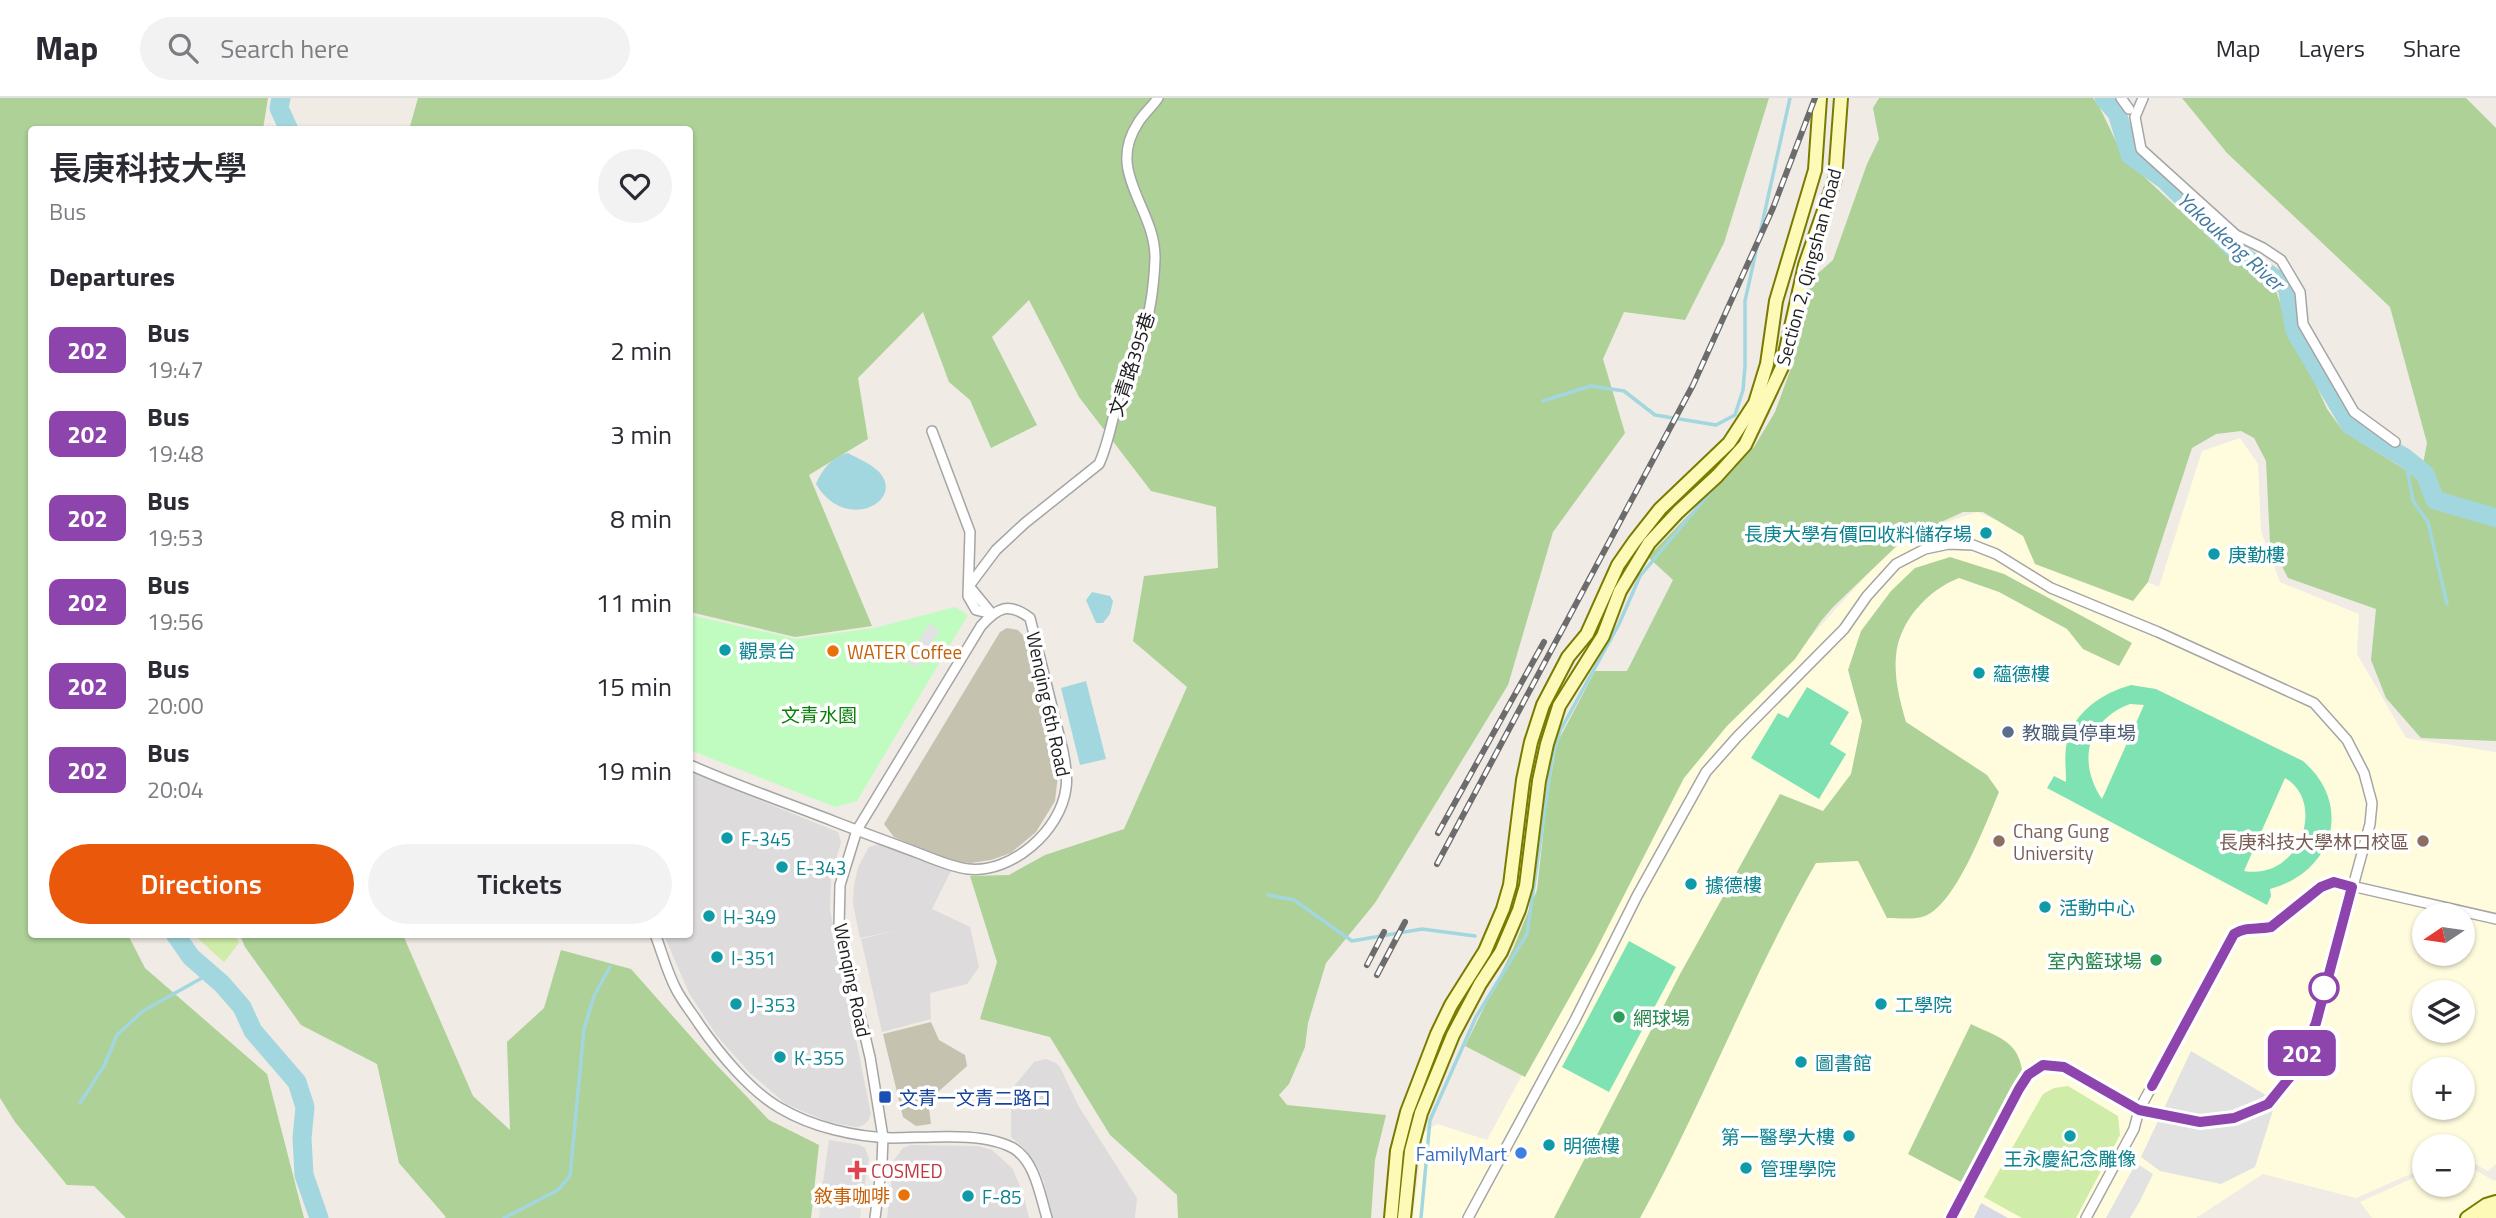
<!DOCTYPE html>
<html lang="en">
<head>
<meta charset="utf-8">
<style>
  body { margin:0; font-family:"Titillium Web","Noto Sans TC",sans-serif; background:#f2f2f3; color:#2b2b33; height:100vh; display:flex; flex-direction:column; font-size:26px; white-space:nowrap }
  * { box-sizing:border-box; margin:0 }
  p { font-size:23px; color:#7c7c81 }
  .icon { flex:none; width:38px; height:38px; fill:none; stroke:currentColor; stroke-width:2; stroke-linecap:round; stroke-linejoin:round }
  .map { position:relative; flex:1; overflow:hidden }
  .side { position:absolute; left:28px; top:28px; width:665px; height:812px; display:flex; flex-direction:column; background:#fff; border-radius:7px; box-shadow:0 2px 5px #0004 }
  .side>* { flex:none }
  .badge { padding:0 14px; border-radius:10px; font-size:24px; line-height:46px }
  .needle { width:46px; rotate:257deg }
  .buttons { position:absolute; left:2412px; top:805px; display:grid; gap:14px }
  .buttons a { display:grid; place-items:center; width:63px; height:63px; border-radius:50%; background:#fff; box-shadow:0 2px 5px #0004; font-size:35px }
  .map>.badge { position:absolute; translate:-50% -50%; box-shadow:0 0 0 4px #fff }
  h2 { padding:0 21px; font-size:26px; line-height:63px }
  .round { display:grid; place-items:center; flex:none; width:74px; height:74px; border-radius:37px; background:#f2f2f3 }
  .summary { display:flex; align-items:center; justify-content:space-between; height:119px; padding:0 21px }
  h1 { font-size:33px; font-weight:600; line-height:52px }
  .button { display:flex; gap:14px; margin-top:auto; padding:14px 21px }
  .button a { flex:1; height:80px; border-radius:42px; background:#ea580c; color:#fff; font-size:28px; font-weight:600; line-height:80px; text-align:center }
  .button a+a { background:#f2f2f3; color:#2b2b33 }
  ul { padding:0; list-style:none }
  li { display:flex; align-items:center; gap:21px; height:84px; padding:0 21px }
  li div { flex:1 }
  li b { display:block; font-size:26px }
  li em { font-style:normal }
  li .badge { min-width:77px; font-weight:700; text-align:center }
  header { display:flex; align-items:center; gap:42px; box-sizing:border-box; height:98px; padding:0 35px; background:#fff; border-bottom:2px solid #e1e1e2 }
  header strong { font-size:33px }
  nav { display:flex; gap:38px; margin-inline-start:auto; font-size:24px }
  .search { width:490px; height:63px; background:#f2f2f3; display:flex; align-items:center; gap:18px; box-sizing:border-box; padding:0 24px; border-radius:38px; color:#7c7c81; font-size:26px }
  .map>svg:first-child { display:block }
</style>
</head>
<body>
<header>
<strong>Map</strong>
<div class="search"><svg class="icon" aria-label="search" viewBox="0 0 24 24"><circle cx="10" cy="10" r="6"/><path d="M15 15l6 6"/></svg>Search here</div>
<nav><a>Map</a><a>Layers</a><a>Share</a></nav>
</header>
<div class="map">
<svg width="2496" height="1120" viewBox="0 0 2496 1120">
  <rect width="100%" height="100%" fill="#f0ebe4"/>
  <g fill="#dddbdb">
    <polygon points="690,674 838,734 841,744 831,779 830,812 871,1016 868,1023 862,1028 856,1029 828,1024 786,1006 750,975 717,938 689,895 664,837 690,836"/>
    <polygon points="878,746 951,773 932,811 970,829 979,869 967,886 930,895 931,921 882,934 861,841 898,832 860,840 853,806 854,787 858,769 869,749"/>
    <polygon points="1046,961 1056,965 1060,969 1079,1009 1137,1100 1135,1120 1052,1120 1044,1084 1038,1070 1024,1050 1011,1039 1011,1003 1015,987 1034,964"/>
    <polygon points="829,1042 860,1047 865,1050 869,1061 863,1097 822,1091"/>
    <polygon points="911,1047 977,1048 992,1052 1012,1070 1023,1095 1029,1120 887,1120 894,1062 903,1050"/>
  </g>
  <g fill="#fffcde" fill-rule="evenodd">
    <path d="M 2240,340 L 2258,366 L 2261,433 L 2280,484 L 2359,516 L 2357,556 L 2406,640 L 2496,654 L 2496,1066 L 2488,1073 L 2462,1059 L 2462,1048 L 2424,1048 L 2424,1070 L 2356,1100 L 2263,1076 L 2196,1120 L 1413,1120 L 1423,1035 L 1437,1026 L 1487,1042 L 1691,664 L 1795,556 L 1901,439 L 1977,414 L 2159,489 L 2202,353 ZM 2424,817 L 2462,817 L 2462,856 L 2424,856 ZM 2424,894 L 2462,894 L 2462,933 L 2424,933 ZM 2424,971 L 2462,971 L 2462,1010 L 2424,1010 Z"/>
    <polygon points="2462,1064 2494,1083 2496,1082 2496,1120 2372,1120 2360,1104 2424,1075 2424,1087 2462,1087"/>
  </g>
  <g fill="#c5c3af">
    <polygon points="1007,530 1018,532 1029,544 1059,668 1055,703 1036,734 1011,755 991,762 971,765 946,762 894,739 884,726 1000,534"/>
    <polygon points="931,924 939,942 965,957 967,968 928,1003 931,1026 916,1028 903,1019 883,936"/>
  </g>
  <g fill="#cfeca8">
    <polygon points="194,837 235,837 239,845 224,864"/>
    <polygon points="2068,988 2118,1018 2120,1037 2076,1120 2022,1120 1984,1099 2043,996 2054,990"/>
  </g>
  <g fill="#add197">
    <polygon points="0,0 268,0 263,31 32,32 32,836 128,837 145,870 267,976 304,1120 126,1120 94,1088 67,1087 15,1024 0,1000"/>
    <polygon points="418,0 1769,0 1724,145 1685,222 1624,214 1603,261 1625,335 1553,434 1508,587 1375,805 1326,865 1308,925 1305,949 1289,986 1279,997 1287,1007 1386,1017 1375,1062 1371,1120 1178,1120 1177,1097 1110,1037 1050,939 980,921 997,864 970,778 1009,777 1045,757 1124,731 1187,589 1133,543 1144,478 1218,470 1216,409 1151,393 1079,299 1029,202 992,239 1037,327 991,350 970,302 949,284 923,214 858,280 868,341 809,377 872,528 795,539 690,514 690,32 409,32"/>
    <polygon points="1879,0 2093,0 2099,8 2124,60 2215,145 2275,190 2285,219 2327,311 2343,333 2420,381 2427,345 2390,209 2227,55 2182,0 2466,0 2496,30 2496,643 2421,640 2386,600 2371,562 2376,511 2288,480 2270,445 2266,363 2254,340 2241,333 2216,336 2192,350 2148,484 2133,503 2035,466 2023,438 1983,414 1963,414 1904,441 1833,509 1821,523 1795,561 1727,628 1684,680 1595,854 1525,979 1465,948 1513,851 1537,792 1547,701 1557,645 1595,573 1627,573 1673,482 1648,459 1754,349 1775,314 1791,270 1807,185 1833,162 1867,66 1879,41 1873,10"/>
    <path d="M 1950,459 L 2004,476 L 2132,545 L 2119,568 L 2083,551 L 2067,531 L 1999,494 L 1959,480 C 1928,492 1899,523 1896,558 C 1894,581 1900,603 1906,624 L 1987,677 L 1999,694 C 1986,725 1956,806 1925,818 C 1915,822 1899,820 1887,820 L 1858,763 L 1816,765 C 1750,880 1704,1004 1640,1120 L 1554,1120 L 1679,878 L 1780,696 L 1823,713 L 1851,676 L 1862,623 L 1848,572 L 1861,533 L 1891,493 L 1915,470 Z"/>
    <polygon points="240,837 403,837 473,998 510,1032 507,944 544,910 561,852 631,871 709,959 769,1022 819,1047 811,1120 444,1120 446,1119 399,1065 377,966 301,927 245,849"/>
    <path d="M 1971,926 C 1995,938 2018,942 2022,972 L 1961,1084 L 1908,1056 Z"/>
  </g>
  <polygon fill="#c0fcbf" points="955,509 968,517 857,703 835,709 690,652 690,517 796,541 874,530"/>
  <g fill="#7fe2b3" fill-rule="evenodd">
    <path d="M 2131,587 L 2156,591 L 2303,663 C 2354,707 2333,774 2270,791 L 2271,798 L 2267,807 L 2047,690 L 2054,678 L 2066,684 C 2066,671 2064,657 2067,644 C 2074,614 2102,595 2131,587 ZM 2130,606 L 2144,607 L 2102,701 C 2077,664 2087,622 2130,606 ZM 2285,680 C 2327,704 2300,783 2244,773 Z"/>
    <polygon points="1807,589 1849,614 1830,646 1846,656 1819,701 1751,660 1778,615 1788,620"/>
    <polygon points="1629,843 1676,869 1609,994 1562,969"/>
  </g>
  <g fill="#e2e2e2">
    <polygon points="929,526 940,532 917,570 906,564"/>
    <polygon points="2191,953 2276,1003 2255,1069 2221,1086 2160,1073 2141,1059"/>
    <polygon points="2136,1065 2153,1076 2140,1103 2130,1120 2106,1120"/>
    <polygon points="822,1093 862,1100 860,1120 819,1120"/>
  </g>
  <polygon fill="#d8d9e6" points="1981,1105 2008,1120 1974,1120"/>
  <g fill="#a3d7df">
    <path d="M 848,355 C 857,360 869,365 877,372 C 909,401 846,437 816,386 C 822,371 833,358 848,355 Z"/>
    <polygon points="1092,494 1110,498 1113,503 1110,516 1103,525 1096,525 1086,502"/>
    <polygon points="1086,583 1106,661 1080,667 1061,590"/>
  </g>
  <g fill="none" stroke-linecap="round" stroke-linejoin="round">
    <g stroke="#a3d7df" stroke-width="3.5">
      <polyline points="1543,303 1591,288 1624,293 1655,317 1716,327 1735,317 1743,292 1745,268 1745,203 1790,0"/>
      <polyline points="1763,322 1768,314"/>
      <polyline points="2405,360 2413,403 2428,424 2447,506"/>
      <polyline points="1268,797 1294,802 1352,843 1422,831 1475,838"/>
      <polyline points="80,1005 104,968 117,937 143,913 209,876"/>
      <polyline points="504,1120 558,1092 570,1078 584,931 594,898 610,869"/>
      <polyline points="1421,1120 1430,1022 1476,919 1527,836 1552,661 1560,633 1619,526 1640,478 1718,385"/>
    </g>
    <g stroke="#a3d7df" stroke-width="19">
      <polyline points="281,0 279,10 289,32"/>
      <polyline points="2104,0 2117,15 2130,57 2165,82 2234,151 2287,189 2295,233 2350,327 2405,360 2425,376 2435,402 2496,420"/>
      <polyline points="175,836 191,859 222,886 242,909 253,933 297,984 305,1009 302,1040 304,1077 319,1120"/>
    </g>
    <g stroke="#a5a5a5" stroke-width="12">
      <g id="street">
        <polyline points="2121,0 2129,11"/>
        <polyline points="2143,0 2135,19 2141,51 2236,137 2263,150 2281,162 2300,194 2303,226 2354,314 2395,344"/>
        <polyline points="932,333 970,434 968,498 976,512 992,516"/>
        <path d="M 969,488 L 996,452 L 1025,425 L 1099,366 C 1110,342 1113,315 1121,290 C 1127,273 1136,257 1142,240 C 1150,216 1154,187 1155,161 C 1156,110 1105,75 1138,25 C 1143,16 1152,9 1158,0"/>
        <polyline points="969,488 992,516"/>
        <path d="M 690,667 C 737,688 785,704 833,723 C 861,734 889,744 918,755 C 934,761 951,769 968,771 C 1012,776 1061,732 1066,690 C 1068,677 1065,665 1063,653 L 1030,520 C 1009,504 998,509 981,528 L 857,732 L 840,787 L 839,829 L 870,959 L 883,1039 L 882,1065 L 875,1120"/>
        <path d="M 655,836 C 662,854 667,874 676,891 C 682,903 692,915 699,926 C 719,955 750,993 780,1010 C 812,1029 855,1039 892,1040 C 927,1040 982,1033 1013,1050 C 1035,1063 1040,1097 1047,1120"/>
        <polyline points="1468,1120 1575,922 1637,798 1706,674 1737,639 1844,531 1867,498 1896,466 1925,451 1949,446 1973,447 1996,456 2051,490 2158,534 2314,605 2347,642 2364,675 2372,705 2370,726 2316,924 2294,974 2268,1006 2234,1020 2200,1024 2139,1012 2064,969 2043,967 2028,977 2019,991 1951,1120"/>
        <path d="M 2086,1120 L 2134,1031 L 2139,1012 L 2234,836 C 2247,828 2256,832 2271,829 L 2321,789 L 2334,784 L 2496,821"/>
      </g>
    </g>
    <g stroke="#797b00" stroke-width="16">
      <g id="secondary">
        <polyline points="1391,1120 1397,1053 1407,1014 1437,936 1451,907 1485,853 1503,811 1510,787 1523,682 1531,644 1543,607 1568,559 1587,536 1618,467 1634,444 1660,411 1729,345 1755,305 1767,266 1776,203 1815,72 1820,0"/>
        <polyline points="1404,1120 1411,1053 1421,1015 1453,937 1480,886 1501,854 1519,812 1526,788 1539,683 1547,646 1559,608 1603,538 1620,493 1649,445 1678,414 1717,378 1745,347 1782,269 1805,167 1835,81 1841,0"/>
        <polyline points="2467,1120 2486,1107 2496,1104"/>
        <polyline points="2484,1120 2496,1114"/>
      </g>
    </g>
    <use href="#street" stroke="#fff" stroke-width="9"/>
    <use href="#secondary" stroke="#fcfab6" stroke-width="12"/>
    <g stroke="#6c6c6c" stroke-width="6">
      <g id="rail">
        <polyline points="1438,735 1544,544"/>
        <polyline points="1437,766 1693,287 1773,110 1815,0"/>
        <polyline points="1367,867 1384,834"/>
        <polyline points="1377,877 1405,824"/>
      </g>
    </g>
    <use href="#rail" stroke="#fff" stroke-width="3.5" stroke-dasharray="10" stroke-linecap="butt"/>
  </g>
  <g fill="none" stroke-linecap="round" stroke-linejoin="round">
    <g stroke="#fff" stroke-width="16">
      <path id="line" d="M 1951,1120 L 2019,991 L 2028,977 L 2043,967 L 2064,969 L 2139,1012 L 2200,1024 L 2234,1020 L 2268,1006 L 2294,974 L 2316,925 L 2352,789 L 2334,784 L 2321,789 L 2271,829 C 2256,832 2247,828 2234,836 L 2152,988"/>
    </g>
    <use href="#line" stroke="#8e44ad" stroke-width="10"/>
  </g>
  <g fill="#0f9aa8" stroke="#fff" stroke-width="2.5">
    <circle cx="1986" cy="435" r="7"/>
    <circle cx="2214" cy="456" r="7"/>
    <circle cx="725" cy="552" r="7"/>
    <circle cx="1979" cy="575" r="7"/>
    <circle cx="727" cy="740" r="7"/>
    <circle cx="782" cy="769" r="7"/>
    <circle cx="1691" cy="786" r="7"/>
    <circle cx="2045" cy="809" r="7"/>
    <circle cx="709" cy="818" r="7"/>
    <circle cx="717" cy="859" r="7"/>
    <circle cx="736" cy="906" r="7"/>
    <circle cx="1881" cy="906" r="7"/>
    <circle cx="780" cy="959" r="7"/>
    <circle cx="1801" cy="964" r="7"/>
    <circle cx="1849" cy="1038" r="7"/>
    <circle cx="2070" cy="1038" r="7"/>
    <circle cx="1549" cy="1047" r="7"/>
    <circle cx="1746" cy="1070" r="7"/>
    <circle cx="968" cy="1098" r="7"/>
  </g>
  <g fill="#e8710a" stroke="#fff" stroke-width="2.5">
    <circle cx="833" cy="553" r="7"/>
    <circle cx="904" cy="1097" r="7"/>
  </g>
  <circle fill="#5c6f8a" stroke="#fff" stroke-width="2.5" cx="2008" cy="634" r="7"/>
  <g fill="#8d6e63" stroke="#fff" stroke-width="2.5">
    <circle cx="1999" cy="743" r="7"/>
    <circle cx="2423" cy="743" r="7"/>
  </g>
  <g fill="#2e9e5b" stroke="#fff" stroke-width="2.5">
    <circle cx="2156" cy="862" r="7"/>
    <circle cx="1619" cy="919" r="7"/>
  </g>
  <circle fill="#fff" stroke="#8e44ad" stroke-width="3.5" cx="2324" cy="890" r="14"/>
  <rect fill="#1a4fb4" stroke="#fff" stroke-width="2.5" x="878" y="992" width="14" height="14" rx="3.5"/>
  <circle fill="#3f7fe0" stroke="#fff" stroke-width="2.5" cx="1521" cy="1055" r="7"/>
  <path fill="#e0444e" stroke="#fff" stroke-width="2.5" d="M853.5 1061.5h7v7h7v7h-7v7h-7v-7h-7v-7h7z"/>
  <g text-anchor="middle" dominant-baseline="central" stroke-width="7" stroke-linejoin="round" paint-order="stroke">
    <g font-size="19" fill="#1e1e1e" stroke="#fff">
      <text transform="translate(1808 169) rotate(-75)">Section 2, Qingshan Road</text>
      <text transform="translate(1131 266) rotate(-72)">文青路395巷</text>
      <text transform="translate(1049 606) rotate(78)">Wenqing 6th Road</text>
      <text transform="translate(853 882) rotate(78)">Wenqing Road</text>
    </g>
    <g font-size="19" fill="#0d838f" stroke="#fff" text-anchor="start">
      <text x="1972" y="435" text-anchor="end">長庚大學有價回收料儲存場</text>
      <text x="2228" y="456">庚勤樓</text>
      <text x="739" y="552">觀景台</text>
      <text x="1993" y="575">蘊德樓</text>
      <text x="741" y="740">F-345</text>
      <text x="796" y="769">E-343</text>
      <text x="1705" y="786">據德樓</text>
      <text x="2059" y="809">活動中心</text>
      <text x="723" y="818">H-349</text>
      <text x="731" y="859">I-351</text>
      <text x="750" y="906">J-353</text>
      <text x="1895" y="906">工學院</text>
      <text x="794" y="959">K-355</text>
      <text x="1815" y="964">圖書館</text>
      <text x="1835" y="1038" text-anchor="end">第一醫學大樓</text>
      <text x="1563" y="1047">明德樓</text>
      <text x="2070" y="1060" text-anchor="middle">王永慶紀念雕像</text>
      <text x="1760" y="1070">管理學院</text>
      <text x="982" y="1098">F-85</text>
    </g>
    <g font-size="19" fill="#c56008" stroke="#fff" text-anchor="start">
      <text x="847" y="553">WATER Coffee</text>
      <text x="890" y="1097" text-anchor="end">敘事咖啡</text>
    </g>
    <g font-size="19" fill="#078207" stroke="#fff">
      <text x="819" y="616">文青水園</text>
    </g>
    <g font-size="19" fill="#4e5e75" stroke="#fff" text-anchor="start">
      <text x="2022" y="634">教職員停車場</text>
    </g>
    <g font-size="19" fill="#785e54" stroke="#fff" text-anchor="start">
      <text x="2013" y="732">Chang Gung<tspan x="2013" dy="22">University</tspan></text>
      <text x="2409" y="743" text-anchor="end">長庚科技大學林口校區</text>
    </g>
    <g font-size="19" fill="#27864d" stroke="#fff" text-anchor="end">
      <text x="2142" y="862">室內籃球場</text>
      <text x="1633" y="919" text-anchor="start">網球場</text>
    </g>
    <g font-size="19" fill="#164399" stroke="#fff" text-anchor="start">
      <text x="899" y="999">文青一文青二路口</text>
    </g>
    <g font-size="19" fill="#366cbe" stroke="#fff" text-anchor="end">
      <text x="1507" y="1055">FamilyMart</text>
    </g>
    <g font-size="19" fill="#be3a42" stroke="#fff" text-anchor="start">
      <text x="871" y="1072">COSMED</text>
    </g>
    <g font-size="21" font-style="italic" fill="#417aa3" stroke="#fff">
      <text transform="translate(2231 143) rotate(42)">Yakoukeng River</text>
    </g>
  </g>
</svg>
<div class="buttons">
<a><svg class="needle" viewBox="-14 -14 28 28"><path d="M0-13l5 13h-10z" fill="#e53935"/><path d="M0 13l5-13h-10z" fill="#7c7c81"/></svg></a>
<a><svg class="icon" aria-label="layers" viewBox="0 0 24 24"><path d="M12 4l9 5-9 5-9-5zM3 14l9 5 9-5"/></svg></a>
<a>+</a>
<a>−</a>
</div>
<b class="badge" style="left:2302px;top:955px;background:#8e44ad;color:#fff">202</b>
<section class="side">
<div class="summary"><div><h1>長庚科技大學</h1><p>Bus</p></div><a class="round"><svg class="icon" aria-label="heart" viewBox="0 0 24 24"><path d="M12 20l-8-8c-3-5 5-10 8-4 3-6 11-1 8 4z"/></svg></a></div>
<h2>Departures</h2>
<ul>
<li><span class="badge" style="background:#8e44ad;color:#fff">202</span><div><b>Bus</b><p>19:47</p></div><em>2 min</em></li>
<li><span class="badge" style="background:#8e44ad;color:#fff">202</span><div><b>Bus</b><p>19:48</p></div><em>3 min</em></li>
<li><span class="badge" style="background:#8e44ad;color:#fff">202</span><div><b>Bus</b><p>19:53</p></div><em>8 min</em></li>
<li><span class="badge" style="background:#8e44ad;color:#fff">202</span><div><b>Bus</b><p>19:56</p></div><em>11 min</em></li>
<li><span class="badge" style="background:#8e44ad;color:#fff">202</span><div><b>Bus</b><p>20:00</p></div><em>15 min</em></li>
<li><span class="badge" style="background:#8e44ad;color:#fff">202</span><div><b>Bus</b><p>20:04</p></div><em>19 min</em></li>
</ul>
<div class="button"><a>Directions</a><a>Tickets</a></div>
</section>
</div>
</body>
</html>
